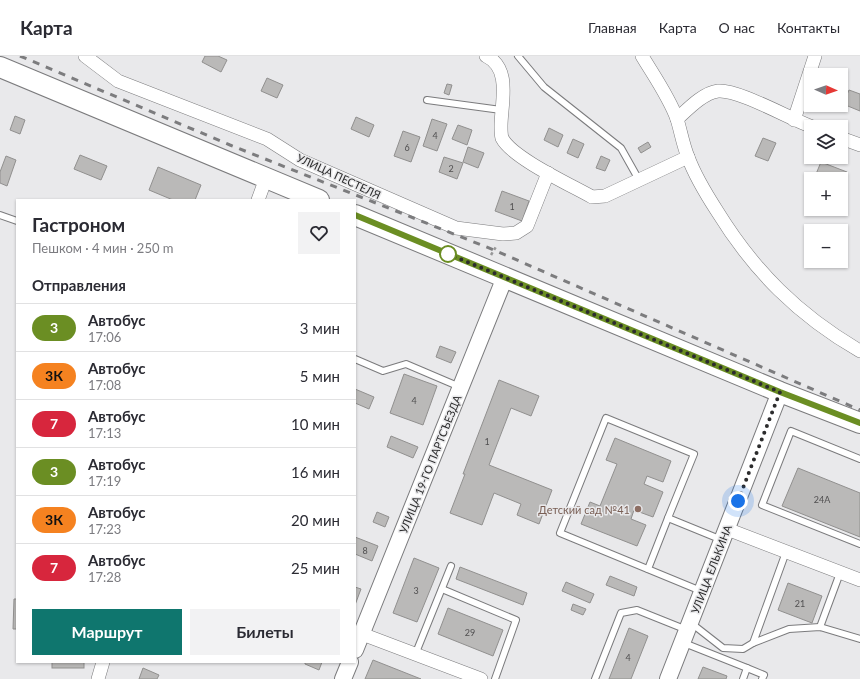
<!DOCTYPE html>
<html lang="ru">
<head>
<meta charset="utf-8">
<style>
  body { margin:0; font-family:Lato,sans-serif; background:#f2f2f3; color:#2b2b33; height:100vh; display:flex; flex-direction:column; font-size:15px; white-space:nowrap }
  * { box-sizing:border-box; margin:0 }
  p { font-size:13px; color:#7c7c81 }
  .icon { flex:none; width:22px; height:22px; fill:none; stroke:currentColor; stroke-width:2; stroke-linecap:round; stroke-linejoin:round }
  .map { position:relative; flex:1; overflow:hidden }
  .side { position:absolute; left:16px; top:143px; width:340px; height:464px; display:flex; flex-direction:column; background:#fff; border-radius:0px; box-shadow:0 1px 3px #0004 }
  .side>* { flex:none }
  .badge { padding:0 8px; border-radius:13px; font-size:14px; line-height:26px }
  .needle { width:26px; rotate:92deg }
  .controls { position:absolute; left:804px; top:12px; display:grid; gap:8px }
  .controls a { display:grid; place-items:center; width:44px; height:44px; border-radius:0px; background:#fff; box-shadow:0 1px 3px #0004; font-size:20px }
  .you { position:absolute; width:20px; height:20px; margin:-10px; border:3px solid #fff; border-radius:50%; background:#1a73e8; box-shadow:0 0 0 6px #1a73e833 }
  .map>.badge { position:absolute; translate:-50% -50%; box-shadow:0 0 0 2px #fff }
  h2 { padding:0 16px; font-size:15px; line-height:36px }
  .round { display:grid; place-items:center; flex:none; width:42px; height:42px; border-radius:0px; background:#f2f2f3 }
  .head { display:flex; align-items:center; justify-content:space-between; height:68px; padding:0 16px }
  h1 { font-size:19px; font-weight:700; line-height:30px }
  .cta { display:flex; gap:8px; margin-top:auto; padding:8px 16px }
  .cta a { flex:1; height:46px; border-radius:0px; background:#0f766e; color:#fff; font-size:16px; font-weight:700; line-height:46px; text-align:center }
  .cta a+a { background:#f2f2f3; color:#2b2b33 }
  ul { padding:0; list-style:none }
  li { display:flex; align-items:center; gap:12px; height:48px; padding:0 16px; border-top:1px solid #e1e1e2 }
  li div { flex:1 }
  li b { display:block; font-size:15px }
  li em { font-style:normal }
  li .badge { min-width:44px; font-weight:700; text-align:center }
  header { display:flex; align-items:center; gap:24px; box-sizing:border-box; height:56px; padding:0 20px; background:#fff; border-bottom:1px solid #e1e1e2 }
  header strong { font-size:19px }
  nav { display:flex; gap:22px; margin-inline-start:auto; font-size:14px }
  .map>svg:first-child { display:block }
</style>
</head>
<body>
<header>
<strong>Карта</strong>
<nav><a>Главная</a><a>Карта</a><a>О нас</a><a>Контакты</a></nav>
</header>
<div class="map">
<svg width="860" height="623" viewBox="0 0 860 623">
  <rect width="100%" height="100%" fill="#e9e9eb"/>
  <g fill="#bab9b8" stroke="#91908f">
    <polygon points="205,0 218,0 227,4 221,16 202,6"/>
    <polygon points="267,22 283,29 277,42 261,35"/>
    <polygon points="447,28 452,29 449,39 444,37"/>
    <polygon points="849,34 860,38 860,55 843,48"/>
    <polygon points="15,60 25,64 20,78 10,74"/>
    <polygon points="356,61 374,69 369,81 351,73"/>
    <polygon points="432,63 447,68 437,95 423,90"/>
    <polygon points="458,69 472,74 467,89 452,83"/>
    <polygon points="549,72 563,79 558,91 544,84"/>
    <polygon points="403,75 420,81 411,106 394,100"/>
    <polygon points="763,82 776,87 768,105 755,100"/>
    <polygon points="573,83 584,88 578,102 567,97"/>
    <polygon points="648,86 651,91 641,97 638,92"/>
    <polygon points="468,91 484,97 478,112 463,106"/>
    <polygon points="80,99 107,110 101,124 74,113"/>
    <polygon points="6,100 16,104 7,130 0,127 0,116"/>
    <polygon points="601,100 610,104 605,115 596,112"/>
    <polygon points="444,101 463,107 457,123 439,116"/>
    <polygon points="821,106 847,116 842,129 841,123 828,123 816,118"/>
    <polygon points="158,111 201,129 195,144 173,144 149,134"/>
    <polygon points="502,135 529,145 522,165 495,155"/>
    <polygon points="440,290 456,296 451,307 436,301"/>
    <polygon points="404,318 437,330 423,369 390,357"/>
    <polygon points="499,324 539,340 531,360 511,352 489,409 552,434 539,468 517,459 521,448 494,437 482,469 450,457 465,418 463,418"/>
    <polygon points="355,333 374,341 369,353 355,347"/>
    <polygon points="391,380 418,391 413,402 387,391"/>
    <polygon points="615,382 671,405 663,426 647,420 644,428 663,436 653,461 634,454 631,463 646,469 637,490 581,468 590,446 600,450 617,408 606,404"/>
    <polygon points="798,412 860,437 860,481 782,450"/>
    <polygon points="377,456 389,461 385,471 373,466"/>
    <polygon points="355,481 378,490 372,505 355,498"/>
    <polygon points="414,502 439,512 417,566 393,557"/>
    <polygon points="460,511 527,537 523,549 456,523"/>
    <polygon points="610,520 637,531 634,540 606,529"/>
    <polygon points="566,526 594,538 590,547 562,535"/>
    <polygon points="788,527 822,540 812,567 778,554"/>
    <polygon points="355,531 361,533 355,549"/>
    <polygon points="14,543 17,543 17,573 13,573"/>
    <polygon points="573,548 586,553 583,559 571,554"/>
    <polygon points="448,552 503,574 493,600 438,578"/>
    <polygon points="629,572 648,580 631,623 609,623"/>
    <polygon points="373,604 421,623 365,623"/>
    <rect x="52" y="606" width="32" height="6"/>
    <polygon points="305,606 322,606 319,614 305,608"/>
    <polygon points="703,611 727,620 726,623 698,623"/>
    <polygon points="143,612 159,619 157,623 139,623"/>
  </g>
  <g fill="none" stroke-linecap="round" stroke-linejoin="round">
    <g stroke="#7b7b7d" stroke-width="8">
      <g id="service">
        <polyline points="518,0 544,31 621,92 639,124"/>
        <polyline points="427,44 501,54"/>
        <polyline points="0,159 17,165"/>
        <polyline points="355,303 383,315 406,308 460,331"/>
        <polyline points="860,403 791,375 762,449 860,488"/>
        <polyline points="786,496 753,587 789,573 820,571 860,583"/>
        <polyline points="648,513 668,462"/>
        <polyline points="442,533 516,564 495,623"/>
        <polyline points="701,535 560,477 606,362 694,398 668,462 722,484"/>
        <polyline points="691,567 723,592 743,593 753,587"/>
        <polyline points="820,571 840,517"/>
        <polyline points="684,587 747,612 743,623"/>
        <polyline points="415,599 451,510"/>
        <polyline points="747,612 764,619 762,623"/>
        <polyline points="595,623 621,557 637,554 687,574"/>
      </g>
    </g>
    <g stroke="#7b7b7d" stroke-width="14">
      <g id="minor">
        <polyline points="85,0 118,25 267,83 300,104 456,172 503,178 516,177 527,170 548,117"/>
        <path d="M 486,0 C 512,12 501,48 501,70 C 501,74 501,79 502,82 C 512,102 571,129 592,141 L 605,140 L 688,101"/>
        <path d="M 642,0 C 654,20 669,41 677,63 C 681,76 683,89 688,101 C 695,120 706,138 717,155 C 754,215 798,259 860,295"/>
        <path d="M 677,63 C 688,53 703,37 718,35 C 738,33 790,63 813,71"/>
        <polyline points="794,64 815,0"/>
        <polyline points="841,82 860,89"/>
        <polyline points="258,144 266,122"/>
        <polyline points="727,473 860,524"/>
        <polyline points="362,578 481,623"/>
        <polyline points="98,623 103,606"/>
      </g>
    </g>
    <g stroke="#7b7b7d" stroke-width="18">
      <g id="tertiary">
        <polyline points="355,594 505,221"/>
        <polyline points="343,623 350,606"/>
        <polyline points="668,623 780,336"/>
      </g>
    </g>
    <g stroke="#7b7b7d" stroke-width="22">
      <g id="primary">
        <polyline points="0,11 319,144"/>
        <polyline points="355,159 780,336 860,367"/>
      </g>
    </g>
    <polyline stroke="#979798" stroke-width="2.5" stroke-dasharray="3 3" stroke-linecap="butt" points="491,199 497,189"/>
    <use href="#service" stroke="#fff" stroke-width="6"/>
    <use href="#minor" stroke="#fff" stroke-width="13"/>
    <use href="#tertiary" stroke="#fff" stroke-width="16"/>
    <use href="#primary" stroke="#fff" stroke-width="20"/>
    <polyline stroke="#7c7c7e" stroke-width="3" stroke-dasharray="7 7" stroke-linecap="butt" points="20,0 230,89 494,194 860,354"/>
  </g>
  <g fill="none" stroke-linecap="round" stroke-linejoin="round">
    <g stroke="#fff" stroke-width="9">
      <polyline id="line" points="355,159 780,336 860,367"/>
    </g>
    <use href="#line" stroke="#6b8e23" stroke-width="6"/>
    <polyline stroke="#2c2c2d" stroke-width="4" stroke-dasharray="0 7.2" points="448,198 780,336 738,445"/>
  </g>
  <circle fill="#fff" stroke="#6b8e23" stroke-width="2" cx="448" cy="198" r="8"/>
  <circle fill="#8d6e63" stroke="#e9e9eb" stroke-width="1.5" cx="638" cy="453" r="4"/>
  <g text-anchor="middle" dominant-baseline="central" stroke-width="3" stroke-linejoin="round" paint-order="stroke">
    <g font-size="9" fill="#504f50">
      <text x="435" y="79">4</text>
      <text x="407" y="91">6</text>
      <text x="451" y="112">2</text>
      <text x="512" y="150">1</text>
      <text x="414" y="344">4</text>
      <text x="487" y="385">1</text>
      <text x="822" y="443">24А</text>
      <text x="365" y="494">8</text>
      <text x="416" y="534">3</text>
      <text x="800" y="547">21</text>
      <text x="470" y="576">29</text>
      <text x="628" y="601">4</text>
    </g>
    <g font-size="11" fill="#2c2c2d" stroke="#e9e9eb">
      <text transform="translate(339 120) rotate(25)">УЛИЦА ПЕСТЕЛЯ</text>
      <text transform="translate(430 408) rotate(-68)">УЛИЦА 19-ГО ПАРТСЪЕЗДА</text>
      <text transform="translate(711 513) rotate(-69)">УЛИЦА ЕЛЬКИНА</text>
    </g>
    <g font-size="11" fill="#785e54" stroke="#e9e9eb" text-anchor="end">
      <text x="630" y="453">Детский сад №41</text>
    </g>
  </g>
</svg>
<div class="controls">
<a><svg class="needle" viewBox="-14 -14 28 28"><path d="M0-13l5 13h-10z" fill="#e53935"/><path d="M0 13l5-13h-10z" fill="#7c7c81"/></svg></a>
<a><svg class="icon" aria-label="layers" viewBox="0 0 24 24"><path d="M12 4l9 5-9 5-9-5zM3 14l9 5 9-5"/></svg></a>
<a>+</a>
<a>−</a>
</div>
<div class="you" style="left:738px;top:445px"></div>
<section class="side">
<div class="head"><div><h1>Гастроном</h1><p>Пешком · 4 мин · 250 m</p></div><a class="round"><svg class="icon" aria-label="heart" viewBox="0 0 24 24"><path d="M12 20l-8-8c-3-5 5-10 8-4 3-6 11-1 8 4z"/></svg></a></div>
<h2>Отправления</h2>
<ul>
<li><span class="badge" style="background:#6b8e23;color:#fff">3</span><div><b>Автобус</b><p>17:06</p></div><em>3 мин</em></li>
<li><span class="badge" style="background:#f58220;color:#111">3К</span><div><b>Автобус</b><p>17:08</p></div><em>5 мин</em></li>
<li><span class="badge" style="background:#d7263d;color:#fff">7</span><div><b>Автобус</b><p>17:13</p></div><em>10 мин</em></li>
<li><span class="badge" style="background:#6b8e23;color:#fff">3</span><div><b>Автобус</b><p>17:19</p></div><em>16 мин</em></li>
<li><span class="badge" style="background:#f58220;color:#111">3К</span><div><b>Автобус</b><p>17:23</p></div><em>20 мин</em></li>
<li><span class="badge" style="background:#d7263d;color:#fff">7</span><div><b>Автобус</b><p>17:28</p></div><em>25 мин</em></li>
</ul>
<div class="cta"><a>Маршрут</a><a>Билеты</a></div>
</section>
</div>
</body>
</html>
